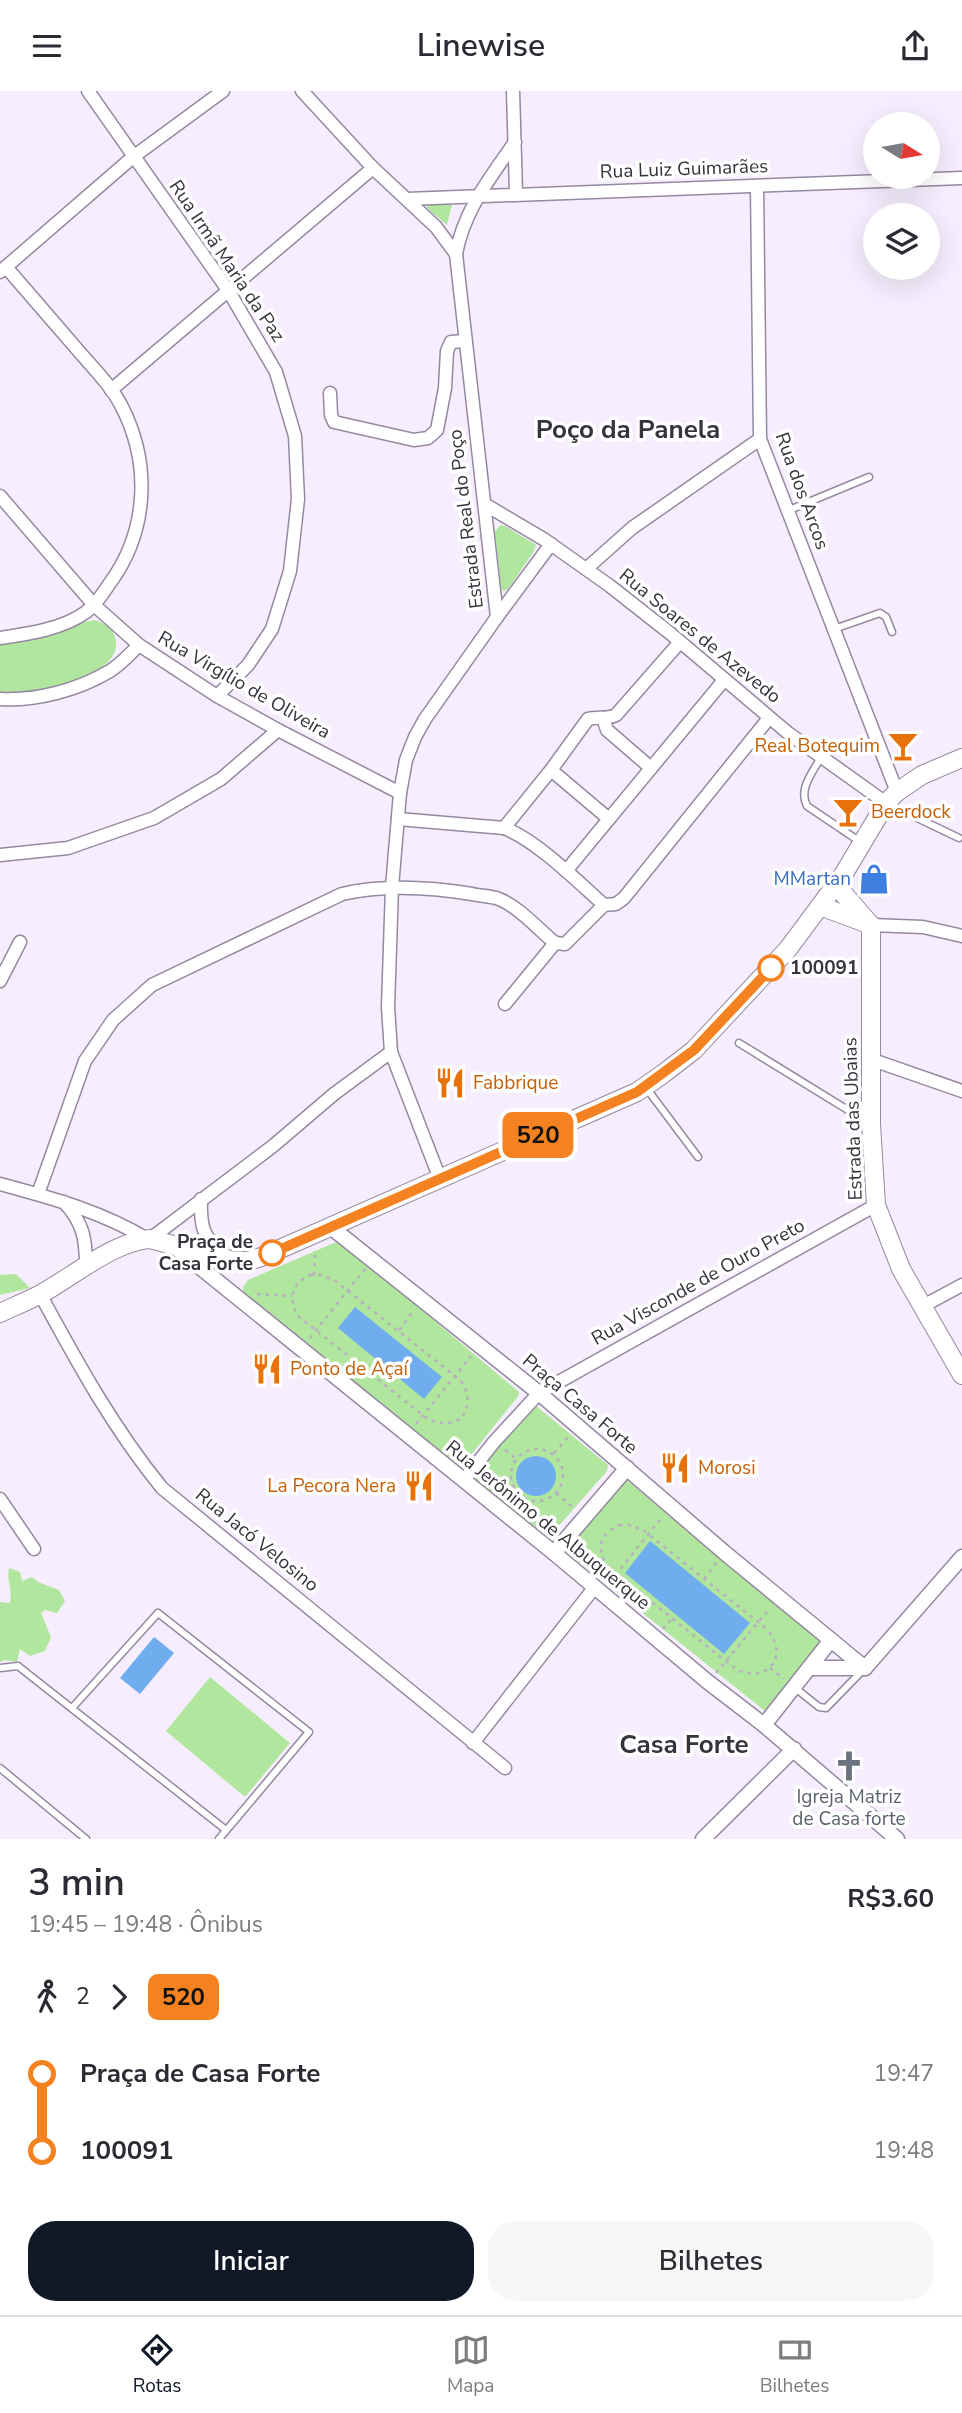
<!DOCTYPE html>
<html lang="pt">
<head>
<meta charset="utf-8">
<style>
  body { margin:0; font-family:"Nunito Sans",sans-serif; background:#f7f7f7; color:#2b2b33; height:100vh; display:flex; flex-direction:column; font-size:26px; white-space:nowrap }
  * { box-sizing:border-box; margin:0 }
  p { font-size:23px; color:#7c7c81 }
  .icon { flex:none; width:38px; height:38px; fill:none; stroke:currentColor; stroke-width:2; stroke-linecap:round; stroke-linejoin:round }
  .map { position:relative; height:1748px; overflow:hidden }
  .side { display:flex; flex-direction:column; background:#fff; flex:1 }
  .side>* { flex:none }
  .badge { padding:0 14px; border-radius:10px; font-size:24px; line-height:46px }
  .needle { width:46px; rotate:101deg }
  .controls { position:absolute; left:863px; top:21px; display:grid; gap:14px }
  .controls a { display:grid; place-items:center; width:77px; height:77px; border-radius:50%; background:#fff; box-shadow:0 7px 28px #0002; font-size:35px }
  .map>.badge { position:absolute; translate:-50% -50%; box-shadow:0 0 0 4px #fff }
  .legs { display:flex; align-items:center; gap:10px; height:77px; padding:0 28px; font-size:23px }
  .legs p { margin-inline-start:auto }
  .overview { display:flex; align-items:center; justify-content:space-between; height:119px; padding:0 28px }
  h1 { font-size:38px; font-weight:600; line-height:52px }
  .action { display:flex; gap:14px; margin-top:auto; padding:14px 28px }
  .action a { flex:1; height:80px; border-radius:28px; background:#111827; color:#fff; font-size:28px; font-weight:600; line-height:80px; text-align:center }
  .action a+a { background:#f7f7f7; color:#2b2b33 }
  ul { padding:0 28px; list-style:none }
  li { display:flex; align-items:center; gap:24px; height:77px; font-size:26px }
  li i { display:grid; place-items:center; width:10px; height:100%; margin:0 9px; background:currentColor }
  li i::after { content:''; width:18px; height:18px; margin:-9px; border:5px solid; border-radius:50%; background:#fff }
  li p { margin-inline-start:auto }
  li:first-child i { background:linear-gradient(#0000 50%,currentColor 0) }
  li:last-child i { background:linear-gradient(currentColor 50%,#0000 0) }
  header { display:flex; justify-content:space-between; align-items:center; height:91px; padding:0 28px; background:#fff; font-size:32px; font-weight:600 }
  .tab-bar { display:flex; justify-content:space-around; align-items:center; height:98px; border-top:2px solid #e1e1e2; background:#fff; font-size:19px; color:#7c7c81 }
  .tab-bar a { display:grid; justify-items:center; gap:4px }
  .tab-bar .current { color:#111827 }
  .map>svg:first-child { display:block }
</style>
</head>
<body>
<header><svg class="icon" aria-label="menu" viewBox="0 0 24 24"><path d="M4 6h16M4 12h16M4 18h16"/></svg>Linewise<svg class="icon" aria-label="share" viewBox="0 0 24 24"><path d="M12 15V3M7 8l5-5 5 5M5 13v7h14v-7"/></svg></header>
<div class="map">
<svg width="962" height="1748" viewBox="0 0 962 1748">
  <rect width="100%" height="100%" fill="#f6eefe"/>
  <g fill="#b1e69e">
    <polygon points="427,114 452,114 447,134 427,117"/>
    <polygon points="500,434 505,435 536,454 534,460 508,498 503,500 501,497 495,441"/>
    <path d="M 95,529 C 103,531 112,537 115,546 C 128,588 27,603 0,603 L 0,552 L 41,546 L 82,531 Z"/>
    <polygon points="336,1151 345,1154 519,1301 519,1304 463,1374 456,1374 243,1202 243,1196 248,1189"/>
    <polygon points="16,1183 30,1197 0,1204 0,1184"/>
    <polygon points="535,1314 608,1374 607,1380 549,1446 477,1391 475,1384 529,1317"/>
    <polygon points="624,1387 821,1550 770,1620 765,1620 564,1459"/>
    <path d="M 9,1477 L 20,1481 L 22,1490 L 32,1486 L 38,1491 L 59,1499 L 65,1510 L 57,1522 L 45,1519 L 41,1522 L 51,1546 L 45,1560 L 30,1565 L 20,1558 L 17,1571 L 5,1569 L 0,1571 L 0,1511 L 10,1512 C 13,1497 6,1491 9,1477 Z"/>
    <polygon points="210,1586 290,1652 245,1706 166,1640"/>
  </g>
  <g fill="#6fadef">
    <polygon points="355,1216 442,1286 424,1308 338,1237"/>
    <circle cx="536" cy="1385" r="20"/>
    <polygon points="650,1450 750,1532 724,1563 625,1482"/>
    <polygon points="154,1546 174,1562 140,1603 120,1587"/>
  </g>
  <g fill="none" stroke-linecap="round" stroke-linejoin="round">
    <g stroke="#9588a0" stroke-width="9">
      <g id="service">
        <polyline points="787,420 869,386"/>
        <polyline points="834,538 880,522 886,526 892,541"/>
        <path d="M 821,666 C 813,681 798,698 807,715 L 859,750"/>
        <polyline points="888,713 959,747"/>
        <polyline points="739,952 869,1032"/>
        <polyline points="647,998 698,1066"/>
        <polyline points="0,1577 18,1575 226,1739"/>
        <polyline points="794,1596 819,1616 826,1617 863,1579"/>
        <polyline points="72,1617 158,1522 309,1641 219,1748"/>
        <polyline points="0,1677 86,1748"/>
      </g>
    </g>
    <g stroke="#9588a0" stroke-width="15">
      <g id="minor">
        <polyline points="88,0 228,199 276,281 295,345 298,408 290,480 272,538 248,574 217,605"/>
        <polyline points="302,0 373,77 436,136 456,163 497,526 425,628 415,646 406,669 400,702 392,796 388,916 391,961 440,1088"/>
        <polyline points="513,0 516,102"/>
        <polyline points="757,95 760,348 897,701"/>
        <polyline points="407,108 962,87"/>
        <path d="M 456,163 C 464,119 490,87 515,51"/>
        <polyline points="0,181 133,66 223,0"/>
        <polyline points="111,299 373,77"/>
        <polyline points="330,302 331,324 334,331 414,349 428,347 437,339 445,297 447,260 451,251 465,250"/>
        <polyline points="0,405 94,514 139,554 217,605 278,639 400,702"/>
        <polyline points="486,414 545,449 610,495 671,543 788,642 886,712"/>
        <polyline points="586,478 632,437 760,348"/>
        <polyline points="497,526 551,453"/>
        <path d="M 0,547 C 28,543 63,538 86,521 C 96,514 103,502 110,492 C 148,440 151,373 122,316 C 111,294 92,276 76,257 C 53,230 29,203 6,176"/>
        <path d="M 0,608 C 37,610 78,599 110,580 C 121,573 130,563 139,554"/>
        <polyline points="603,627 607,639 651,677"/>
        <polyline points="551,679 609,728"/>
        <path d="M 398,728 L 504,737 L 551,679 L 588,628 C 598,625 606,629 616,624 L 680,551"/>
        <path d="M 504,737 C 536,749 577,790 604,814"/>
        <polyline points="0,764 68,757 154,727 221,688 278,639"/>
        <polyline points="566,780 724,589"/>
        <polyline points="871,834 923,836 962,845"/>
        <polyline points="0,890 20,851"/>
        <polyline points="505,913 555,852 565,853 604,814 616,813 624,807 769,627"/>
        <polyline points="870,968 962,1000"/>
        <path d="M 0,1093 C 51,1107 101,1120 147,1148"/>
        <path d="M 38,1103 L 85,970 L 113,929 L 152,894 L 342,803 C 385,793 429,796 472,803 C 480,805 491,805 499,808 C 519,816 538,838 555,852"/>
        <path d="M 201,1108 C 200,1137 203,1145 224,1166"/>
        <path d="M 64,1111 C 83,1132 86,1147 86,1175"/>
        <polyline points="150,1148 273,1055 334,1003 391,961"/>
        <path d="M 40,1203 C 77,1271 113,1337 162,1397 L 505,1677"/>
        <polyline points="923,1215 962,1194"/>
        <polyline points="464,1389 494,1351 539,1302 876,1114"/>
        <polyline points="0,1408 34,1458"/>
        <polyline points="473,1652 594,1497"/>
      </g>
    </g>
    <g stroke="#9588a0" stroke-width="17">
      <g id="tertiary">
        <polyline points="332,1137 539,1302 725,1462 865,1577"/>
        <polyline points="175,1156 554,1462 708,1591 764,1634 897,1748"/>
        <polyline points="554,1462 627,1377"/>
        <polyline points="809,1577 865,1577 962,1466"/>
        <polyline points="764,1634 831,1549"/>
        <polyline points="703,1748 794,1658"/>
      </g>
    </g>
    <g stroke="#9588a0" stroke-width="20">
      <g id="secondary">
        <polyline points="836,794 868,831"/>
        <polyline points="820,815 871,834"/>
        <polyline points="871,834 871,1033 876,1114 901,1178 962,1284"/>
        <path d="M 0,1222 C 13,1216 27,1210 39,1204 C 71,1187 114,1150 150,1148 L 234,1170 L 249,1170 L 264,1165 L 637,1001 L 663,983 L 694,959 L 788,858 L 843,784 L 886,712 L 897,701 L 922,684 L 962,667"/>
      </g>
    </g>
    <g stroke="#b7b0be" stroke-width="2.5" stroke-dasharray="3.5 5" stroke-linecap="butt">
      <path d="M 310,1184 L 320,1184 L 334,1189 L 460,1289 C 470,1302 470,1315 461,1328 L 445,1333 L 429,1329 L 298,1225 C 288,1207 292,1192 310,1184 Z"/>
      <polyline points="314,1184 315,1164"/>
      <polyline points="257,1203 292,1205"/>
      <polyline points="399,1239 414,1219"/>
      <polyline points="310,1247 365,1178"/>
      <polyline points="416,1333 471,1265"/>
      <circle cx="537" cy="1384" r="26"/>
      <polyline points="505,1359 516,1368"/>
      <polyline points="554,1362 568,1346"/>
      <polyline points="556,1402 575,1418"/>
      <path d="M 619,1434 L 629,1434 L 643,1439 L 768,1539 C 789,1566 768,1592 737,1579 L 607,1475 C 595,1457 601,1442 619,1434 Z"/>
      <polyline points="704,1488 717,1471"/>
      <polyline points="610,1491 663,1425"/>
      <polyline points="663,1538 672,1527"/>
      <polyline points="770,1577 784,1588"/>
      <polyline points="716,1582 770,1517"/>
    </g>
    <use href="#service" stroke="#fff" stroke-width="6"/>
    <use href="#minor" stroke="#fff" stroke-width="12"/>
    <use href="#tertiary" stroke="#fff" stroke-width="14"/>
    <use href="#secondary" stroke="#fff" stroke-width="18"/>
  </g>
  <g fill="none" stroke-linecap="round" stroke-linejoin="round">
    <g stroke="#fff" stroke-width="16">
      <polyline id="line-1" points="272,1162 637,1001 694,959 771,877"/>
    </g>
    <use href="#line-1" stroke="#f58220" stroke-width="10"/>
  </g>
  <defs>
    <g id="bar-bare" transform="scale(2.415)"><path d="M-6-5H6L.8 .8V4.5H3.5V6h-7V4.5H-.8V.8Z" fill="#e8710a" stroke="#fff" stroke-width="2.5" paint-order="stroke"/></g>
    <g id="shop-bare" transform="scale(2.415)"><path d="M-5-2.5h2.3a2.7 3.5 0 0 1 5.4 0H5L5.5 6h-11ZM-1.5-2.5h3a1.5 2.3 0 0 0-3 0Z" fill="#3f7fe0" stroke="#fff" stroke-width="2.5" paint-order="stroke"/></g>
    <g id="restaurant-bare" transform="scale(2.415)"><path d="M-5-6h1v4h1v-4h1v4h1v-4h1v5L-1.5 .5V6h-2V.5L-5-1ZM5-6V6H3V1.5H1.5Q1.5-4 5-6Z" fill="#e8710a" stroke="#fff" stroke-width="2.5" paint-order="stroke"/></g>
    <g id="church-bare" transform="scale(2.415)"><path d="M-1.2-6h2.4v3.5h3.3v2.4h-3.3V6h-2.4V-.1h-3.3v-2.4h3.3Z" fill="#6b7280" stroke="#fff" stroke-width="2.5" paint-order="stroke"/></g>
  </defs>
  <g fill-rule="evenodd">
    <use href="#bar-bare" x="903" y="655"/>
    <use href="#bar-bare" x="848" y="721"/>
    <use href="#shop-bare" x="874" y="788"/>
    <use href="#restaurant-bare" x="450" y="992"/>
    <use href="#restaurant-bare" x="267" y="1278"/>
    <use href="#restaurant-bare" x="675" y="1377"/>
    <use href="#restaurant-bare" x="419" y="1395"/>
    <use href="#church-bare" x="849" y="1675"/>
  </g>
  <g fill="#fff" stroke="#f58220" stroke-width="3.5">
    <circle cx="771" cy="877" r="12"/>
    <circle cx="272" cy="1162" r="12"/>
  </g>
  <g text-anchor="middle" dominant-baseline="central" stroke-width="7" stroke-linejoin="round" paint-order="stroke">
    <g font-size="19" fill="#37323c" stroke="#fff">
      <text transform="translate(684 78) rotate(-2)">Rua Luiz Guimarães</text>
      <text transform="translate(227 170) rotate(56)">Rua Irmã Maria da Paz</text>
      <text transform="translate(802 400) rotate(70)">Rua dos Arcos</text>
      <text transform="translate(466 428) rotate(-97)">Estrada Real do Poço</text>
      <text transform="translate(700 545) rotate(39)">Rua Soares de Azevedo</text>
      <text transform="translate(244 594) rotate(30)">Rua Virgílio de Oliveira</text>
      <text transform="translate(853 1028) rotate(-92)">Estrada das Ubaias</text>
      <text transform="translate(698 1191) rotate(-29)">Rua Visconde de Ouro Preto</text>
      <text transform="translate(580 1313) rotate(40)">Praça Casa Forte</text>
      <text transform="translate(548 1434) rotate(39)">Rua Jerônimo de Albuquerque</text>
      <text transform="translate(257 1449) rotate(39)">Rua Jacó Velosino</text>
    </g>
    <g font-size="19" fill="#c56008" stroke="#fff" text-anchor="start">
      <text x="880" y="655" text-anchor="end">Real Botequim</text>
      <text x="871" y="721">Beerdock</text>
      <text x="473" y="992">Fabbrique</text>
      <text x="290" y="1278">Ponto de Açaí</text>
      <text x="698" y="1377">Morosi</text>
      <text x="396" y="1395" text-anchor="end">La Pecora Nera</text>
    </g>
    <g font-size="19" fill="#366cbe" stroke="#fff" text-anchor="end">
      <text x="851" y="788">MMartan</text>
    </g>
    <g font-size="19" font-weight="bold" fill="#37323c" stroke="#fff" text-anchor="start">
      <text x="790" y="877">100091</text>
      <text x="253" y="1151" text-anchor="end">Praça de<tspan x="253" dy="22">Casa Forte</tspan></text>
    </g>
    <g font-size="19" fill="#5b616d" stroke="#fff">
      <text x="849" y="1706">Igreja Matriz<tspan x="849" dy="22">de Casa forte</tspan></text>
    </g>
    <g font-size="26" font-weight="bold" fill="#37323c" stroke="#fff">
      <text x="628" y="338">Poço da Panela</text>
      <text x="684" y="1653">Casa Forte</text>
    </g>
  </g>
</svg>
<div class="controls">
<a><svg class="needle" viewBox="-14 -14 28 28"><path d="M0-13l5 13h-10z" fill="#e53935"/><path d="M0 13l5-13h-10z" fill="#7c7c81"/></svg></a>
<a><svg class="icon" aria-label="layers" viewBox="0 0 24 24"><path d="M12 4l9 5-9 5-9-5zM3 14l9 5 9-5"/></svg></a>
</div>
<b class="badge" style="left:538px;top:1044px;background:#f58220;color:#111">520</b>
</div>
<section class="side">
<div class="overview"><div><h1>3 min</h1><p>19:45 – 19:48 · Ônibus</p></div><b>R$3.60</b></div>
<div class="legs"><svg class="icon" aria-label="walk" viewBox="0 0 24 24"><circle cx="13" cy="4" r="2"/><path d="M13 8l-2 6 4 7M11 14l-3 7M7 12l3-4h3l4 4"/></svg>2<svg class="icon" aria-label="forward" viewBox="0 0 24 24"><path d="M9 5l7 7-7 7"/></svg><b class="badge" style="background:#f58220;color:#111">520</b></div>
<ul>
<li><i style="color:#f58220"></i><b>Praça de Casa Forte</b><p>19:47</p></li>
<li><i style="color:#f58220"></i><b>100091</b><p>19:48</p></li>
</ul>
<div class="action"><a>Iniciar</a><a>Bilhetes</a></div>
</section>
<nav class="tab-bar">
<a class="current"><svg class="icon" aria-label="directions" viewBox="0 0 24 24"><path d="M12 3l9 9-9 9-9-9zM9 14v-3h6M13 9l2 2-2 2"/></svg>Rotas</a>
<a><svg class="icon" aria-label="map" viewBox="0 0 24 24"><path d="M3 6l6-2 6 2 6-2v14l-6 2-6-2-6 2zM9 4v14M15 6v14"/></svg>Mapa</a>
<a><svg class="icon" aria-label="tickets" viewBox="0 0 24 24"><path d="M3 7h18v10H3zM15 7v10"/></svg>Bilhetes</a>
</nav>
</body>
</html>
